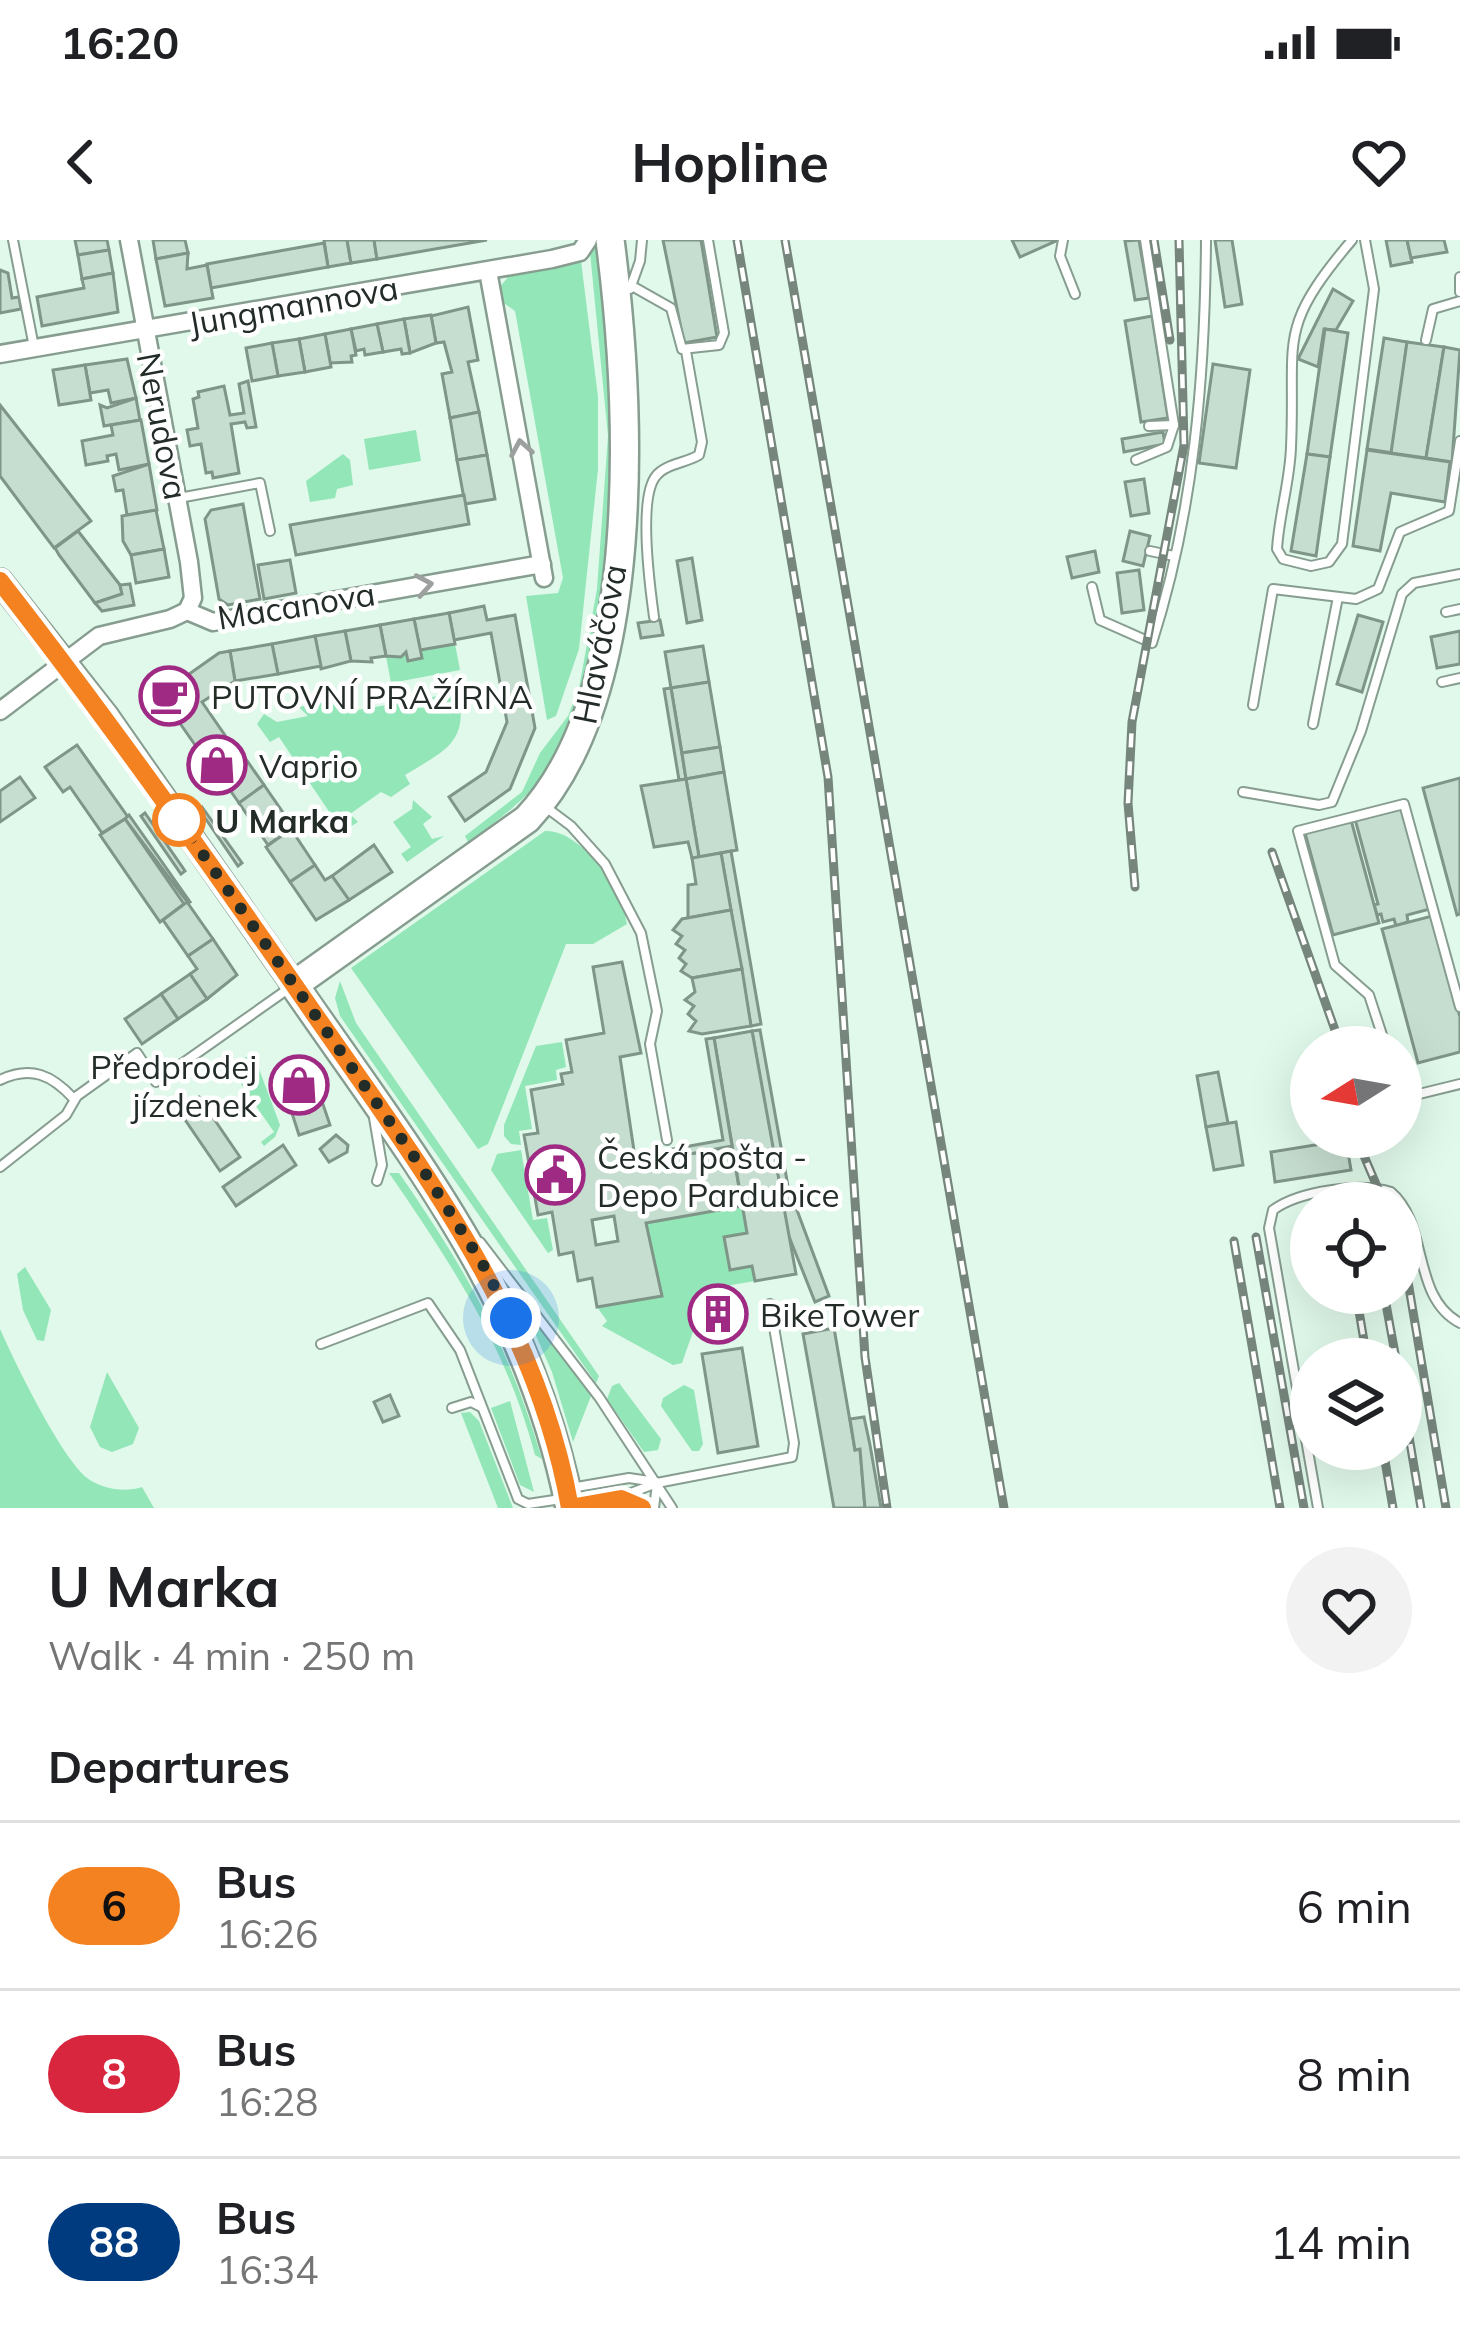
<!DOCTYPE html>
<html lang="en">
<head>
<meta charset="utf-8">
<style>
  body { margin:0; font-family:Mulish,sans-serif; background:#f2f2f2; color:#202124; height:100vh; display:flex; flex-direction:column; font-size:45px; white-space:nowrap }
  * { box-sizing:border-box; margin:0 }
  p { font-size:39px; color:#757577 }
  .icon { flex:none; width:66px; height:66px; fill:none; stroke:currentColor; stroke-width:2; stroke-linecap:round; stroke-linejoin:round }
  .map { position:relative; height:1268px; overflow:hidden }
  .details { display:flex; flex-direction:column; background:#fff; flex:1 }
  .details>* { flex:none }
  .badge { padding:0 24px; border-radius:39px; font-size:42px; line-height:78px }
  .needle { width:78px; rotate:259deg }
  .tools { position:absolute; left:1290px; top:786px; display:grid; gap:24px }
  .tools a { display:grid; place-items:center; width:132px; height:132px; border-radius:50%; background:#fff; box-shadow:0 12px 48px #0002; font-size:60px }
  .you { position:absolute; width:60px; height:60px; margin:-30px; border:9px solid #fff; border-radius:50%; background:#1a73e8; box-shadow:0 0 0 18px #1a73e833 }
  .map>.badge { position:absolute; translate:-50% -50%; box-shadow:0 0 0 6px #fff }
  h2 { padding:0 48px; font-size:45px; line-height:108px }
  .round { display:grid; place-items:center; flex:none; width:126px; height:126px; border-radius:63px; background:#f2f2f2 }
  .headline { display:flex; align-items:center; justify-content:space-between; height:204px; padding:0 48px }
  h1 { font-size:57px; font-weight:700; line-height:90px }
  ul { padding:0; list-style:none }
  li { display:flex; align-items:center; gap:36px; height:168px; padding:0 48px; border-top:3px solid #e0e0e0 }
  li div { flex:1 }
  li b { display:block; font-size:45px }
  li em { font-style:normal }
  li .badge { min-width:132px; font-weight:700; text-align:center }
  .status { display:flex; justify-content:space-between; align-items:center; height:84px; padding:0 60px; background:#fff; direction:ltr }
  .status svg { height:33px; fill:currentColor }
  header { display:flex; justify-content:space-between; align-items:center; height:156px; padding:0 48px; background:#fff; font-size:54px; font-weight:700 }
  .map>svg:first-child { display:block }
</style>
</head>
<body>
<div class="status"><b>16:20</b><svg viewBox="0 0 49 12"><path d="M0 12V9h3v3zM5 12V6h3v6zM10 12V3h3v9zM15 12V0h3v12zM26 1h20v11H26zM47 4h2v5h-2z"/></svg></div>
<header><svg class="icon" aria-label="back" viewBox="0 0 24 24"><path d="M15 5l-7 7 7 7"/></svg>Hopline<svg class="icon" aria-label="heart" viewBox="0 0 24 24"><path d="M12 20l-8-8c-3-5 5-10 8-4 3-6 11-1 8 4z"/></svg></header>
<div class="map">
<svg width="1460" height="1268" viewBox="0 0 1460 1268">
  <rect width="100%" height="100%" fill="#e0f9ea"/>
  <g fill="#93e6b8">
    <path d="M 595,0 C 604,12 603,42 605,60 C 619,177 617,389 568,496 C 547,543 509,573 468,602 L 465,596 L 522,552 L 540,513 L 568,476 L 579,448 L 597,349 L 608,196 L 590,12 Z"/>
    <polygon points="581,21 598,157 598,229 579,409 556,476 547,480 526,356 558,353 563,338 515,71 501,61 499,48 512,32"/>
    <polygon points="416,190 421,221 369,230 364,199"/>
    <polygon points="343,214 350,220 353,245 337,249 335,258 310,262 306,241"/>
    <polygon points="455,404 460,430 391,443 386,416 400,417 406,412 409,421 422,418 420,410"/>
    <path d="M 457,441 C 469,501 453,506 405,535 L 410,544 L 391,557 L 381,552 L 350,574 L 358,582 L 337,595 L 330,589 L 336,582 L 279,497 L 270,502 L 257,484 L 264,474 L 277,482 L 308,476 L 299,467 L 338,460 L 352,471 L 455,453 L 448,445 Z"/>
    <polygon points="413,560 432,577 423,584 432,599 444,596 407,622 401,614 411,607 393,582 412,569"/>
    <path d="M 545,591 C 581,589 623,651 627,684 L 593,704 L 566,704 L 488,904 L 478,909 L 351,728 Z"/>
    <polygon points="340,741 356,783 599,1136 596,1143 340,776 335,758"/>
    <polygon points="562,802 566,827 556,830 557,840 525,846 532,889 519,891 521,905 511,904 504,896 504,885 536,806"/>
    <polygon points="246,817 256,821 280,885 275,897 264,906 261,902 274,892 234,834 224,840 220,835"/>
    <polygon points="521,910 533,980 547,978 553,1010 548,1013 491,930 497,914"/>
    <path d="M 389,933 L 399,933 C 467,1031 508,1104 542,1219 L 535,1215 C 507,1108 451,1023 389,933 Z"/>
    <polygon points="742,966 747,993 724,998 730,1029 752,1026 755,1041 708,1049 682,1123 673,1125 602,1086 607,1081 597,1067 662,1055 646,983"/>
    <polygon points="25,1027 51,1070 44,1101 37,1100 23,1070 17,1034"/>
    <polygon points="529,1071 591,1156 573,1202 552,1132 526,1073"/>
    <path d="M 0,1089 C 15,1123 61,1217 87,1238 C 102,1249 125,1253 142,1247 L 154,1268 L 0,1268 Z"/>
    <polygon points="107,1132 139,1188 133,1204 112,1212 100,1207 90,1187"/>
    <polygon points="619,1143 661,1199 658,1210 644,1212 607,1159 612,1146"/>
    <polygon points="684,1145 694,1150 703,1204 699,1211 692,1211 661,1166 663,1158"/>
    <polygon points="510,1161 534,1252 520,1245 491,1168"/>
    <polygon points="470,1172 479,1181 513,1268 498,1268 461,1173"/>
  </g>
  <g fill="#c6ded0" stroke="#7f9588" stroke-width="3" fill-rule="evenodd">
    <polygon points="75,0 107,0 109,10 78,15"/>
    <polygon points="153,0 185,0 188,13 156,19"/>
    <polygon points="324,0 347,0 351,23 328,27"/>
    <polygon points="347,0 374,0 377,19 351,23"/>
    <polygon points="374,0 487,0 377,19"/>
    <polygon points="663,0 701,0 717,97 684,103"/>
    <polygon points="1012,0 1055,0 1056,1 1020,17"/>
    <polygon points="1139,0 1149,58 1135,60 1125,1"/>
    <polygon points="1215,0 1232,0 1242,64 1225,67"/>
    <polygon points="1386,0 1407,0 1412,22 1391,26"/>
    <polygon points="1407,0 1444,0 1447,12 1411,18"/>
    <polygon points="324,3 328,27 211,48 207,24"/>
    <polygon points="109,10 113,33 82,39 78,15"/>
    <polygon points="188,13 187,29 207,25 213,58 165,66 156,19"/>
    <polygon points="0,30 8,33 12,58 19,57 21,69 0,73"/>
    <polygon points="113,33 118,72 42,86 37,57 84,48 82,39"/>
    <polygon points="1333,49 1353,61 1336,90 1324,89 1318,127 1298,119"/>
    <polygon points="468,67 478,120 468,122 479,172 450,178 442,134 452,132 444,102 436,103 431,76"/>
    <polygon points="431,75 436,103 410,113 404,79"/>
    <polygon points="1152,76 1168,178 1141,182 1125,81"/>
    <polygon points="404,79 410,113 402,114 401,109 383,112 377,84"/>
    <polygon points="377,84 383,112 365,115 364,109 356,111 351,89"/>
    <polygon points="351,89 356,115 351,116 352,122 330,123 325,94"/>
    <polygon points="1325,89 1348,93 1330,217 1307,214"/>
    <polygon points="325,94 331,127 305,132 299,99"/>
    <polygon points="1384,98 1407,102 1393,213 1367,209"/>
    <polygon points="299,99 305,132 278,136 272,103"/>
    <polygon points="1407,102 1444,107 1426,218 1391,213"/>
    <polygon points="272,103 278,136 252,141 246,108"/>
    <polygon points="1444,107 1460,110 1452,222 1426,218"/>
    <polygon points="127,119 136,158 111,163 108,150 90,153 85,125"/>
    <polygon points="1213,124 1250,130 1236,228 1199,223"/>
    <polygon points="85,125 91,160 59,165 53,130"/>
    <polygon points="248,141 256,187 247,188 245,182 231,184 239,233 213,238 212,232 206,233 201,204 190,206 187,190 198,188 193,159 199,157 198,152 224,146 230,175 244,173 239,144"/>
    <polygon points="136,158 140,180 104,186 100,165 107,168"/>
    <polygon points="0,165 91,281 54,308 0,236"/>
    <polygon points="479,172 487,215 457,220 450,178"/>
    <polygon points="141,180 149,224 119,230 116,214 107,216 108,221 86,225 82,201 113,195 111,185"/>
    <polygon points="1163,192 1165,204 1124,212 1122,199"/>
    <polygon points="1367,210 1450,222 1445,262 1391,253 1380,311 1353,306"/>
    <polygon points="1307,214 1330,217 1316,316 1291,311"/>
    <polygon points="487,215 495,259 465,264 457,220"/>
    <polygon points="149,224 157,270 127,275 123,250 116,251 113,236"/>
    <polygon points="1144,239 1149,273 1131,276 1125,242"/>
    <polygon points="464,255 469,284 296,315 290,285"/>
    <polygon points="243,264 260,359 228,365 219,359 205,279 211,270"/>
    <polygon points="156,270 164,309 131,315 123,301 122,276"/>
    <polygon points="78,291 120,345 122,354 95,363 59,315 55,308"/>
    <polygon points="1130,291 1150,296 1143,326 1123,321"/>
    <polygon points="164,309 169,337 136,343 131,315"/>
    <polygon points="1095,311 1099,332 1072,338 1067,317"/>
    <polygon points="692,318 702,380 687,383 677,321"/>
    <polygon points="290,320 296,353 264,359 258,325"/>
    <polygon points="1139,330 1144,370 1122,373 1117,333"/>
    <polygon points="130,344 134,365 102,371 95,363 122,354 120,345"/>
    <polygon points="484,366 487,380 515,375 535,488 510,549 465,581 449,557 486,532 507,482 491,393 454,400 449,373"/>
    <polygon points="449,373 455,404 420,410 414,379"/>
    <polygon points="1358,375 1383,382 1362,452 1337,444"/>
    <polygon points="414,379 422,418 408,421 406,412 401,417 386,416 380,385"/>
    <polygon points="660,380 663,395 641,398 638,383"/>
    <polygon points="380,385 386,416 371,418 372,422 351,421 345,391"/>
    <polygon points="345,391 351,421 321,429 315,396"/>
    <polygon points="1460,391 1460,424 1437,428 1431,397"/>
    <polygon points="315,396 321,426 278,434 272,404"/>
    <polygon points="272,404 278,434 235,441 230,411"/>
    <polygon points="703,406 709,442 671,448 665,412"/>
    <polygon points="230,411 235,441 202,462 231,504 207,522 156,449 181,432 185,437 219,413"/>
    <polygon points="709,442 720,507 682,513 671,448"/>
    <polygon points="671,448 686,539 679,540 664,449"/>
    <polygon points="234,502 264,545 239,563 209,520"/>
    <polygon points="77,505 128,577 102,593 70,547 63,552 45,527"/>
    <polygon points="720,507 724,532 686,539 682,513"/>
    <polygon points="724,532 737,610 699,617 686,539"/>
    <polygon points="20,537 35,558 0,582 0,551"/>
    <polygon points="1460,538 1460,674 1457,675 1423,548"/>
    <polygon points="686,539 699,617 692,618 688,602 654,607 641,546"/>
    <polygon points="264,545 293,587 268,605 239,563"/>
    <polygon points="202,567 242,623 238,626 199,569"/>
    <polygon points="1402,567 1430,669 1407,675 1408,682 1396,686 1394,679 1383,682 1381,674 1377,675 1374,665 1378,664 1355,579"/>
    <polygon points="145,573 185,631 181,634 141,576"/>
    <polygon points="129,575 190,662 188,663 125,579"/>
    <polygon points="125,579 184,664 160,682 100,595"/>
    <polygon points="1351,580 1379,683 1333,695 1305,593"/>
    <polygon points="291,589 315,625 290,642 266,607"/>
    <polygon points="374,605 392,632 349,660 332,636"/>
    <polygon points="731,611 761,784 751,786 721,613"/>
    <polygon points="721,613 731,670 688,678 688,645 696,644 692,618"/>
    <polygon points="315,625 325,640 332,636 349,660 316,680 290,642"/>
    <polygon points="187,662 213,699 188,716 163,680"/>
    <polygon points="731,670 742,729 692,738 681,731 686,724 679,718 685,710 676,704 682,696 673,690 682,679"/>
    <polygon points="1432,676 1460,777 1460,812 1418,823 1382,689"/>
    <polygon points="213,699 237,735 207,759 190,734 197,729 188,716"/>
    <path d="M 622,722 L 641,813 L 620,817 L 636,924 L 732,906 L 742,966 L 646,983 L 662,1056 L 597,1067 L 592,1038 L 578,1041 L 573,1012 L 559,1015 L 552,972 L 538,975 L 524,895 L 538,893 L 531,850 L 563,844 L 561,834 L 572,832 L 566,800 L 604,793 L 593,727 ZM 614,976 L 618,1001 L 596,1005 L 592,980 Z"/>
    <polygon points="742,729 751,786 702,794 689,791 696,781 688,774 694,766 685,760 695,752 692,738"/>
    <polygon points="190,734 207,759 178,779 161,754"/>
    <polygon points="161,754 178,779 142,804 125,779"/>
    <polygon points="760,790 788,946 829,1056 815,1062 786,989 752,791"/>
    <polygon points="752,791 796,1034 755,1041 752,1026 730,1030 724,997 747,993 714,798"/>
    <polygon points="714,798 732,906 636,924 634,916 723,900 706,799"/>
    <polygon points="312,832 330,885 299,895 282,842"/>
    <polygon points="1218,832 1228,883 1206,887 1197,836"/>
    <polygon points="199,857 240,917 220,931 179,871"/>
    <polygon points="1236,882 1243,925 1214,930 1206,887"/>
    <polygon points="336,895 348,905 347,912 329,922 320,909"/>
    <polygon points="1346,900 1351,930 1275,942 1271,912"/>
    <polygon points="283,905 296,925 236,966 223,947"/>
    <polygon points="834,1088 855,1210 860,1209 865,1268 834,1268 803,1094"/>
    <polygon points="742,1108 758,1206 718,1213 702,1114"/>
    <polygon points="390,1155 399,1176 383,1182 374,1162"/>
    <polygon points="864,1177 870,1205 881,1268 865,1268 860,1209 855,1210 850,1179"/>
  </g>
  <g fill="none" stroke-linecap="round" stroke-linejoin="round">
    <g stroke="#869d8f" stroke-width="12">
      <g id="lane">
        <polyline points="13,0 34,107"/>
        <polyline points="1063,0 1060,16 1075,54"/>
        <polyline points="1145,0 1174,185 1149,186"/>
        <path d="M 1352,0 C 1275,91 1296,98 1291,207 C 1290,241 1279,275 1277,309 L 1283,319 L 1311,326 L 1329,322 L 1342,304 L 1374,49 L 1365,0"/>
        <polyline points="1460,37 1460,52"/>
        <polyline points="632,46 671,68 682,109 719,105 724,93 708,0"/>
        <polyline points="630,49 640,21 642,0"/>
        <polyline points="1426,100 1433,69 1460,61"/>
        <polyline points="1136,220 1167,207 1174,185"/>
        <polyline points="179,258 260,243 270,291"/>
        <polyline points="1150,311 1174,316"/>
        <path d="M 1092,347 L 1100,380 L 1152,403 C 1194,272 1205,137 1206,0"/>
        <polyline points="1446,372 1460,369"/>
        <path d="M 654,377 C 650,348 638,258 656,236 C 665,224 686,223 699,215 L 702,202 L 686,111"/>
        <polyline points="1442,442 1460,438"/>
        <polyline points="1253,465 1273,349 1356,359 1378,349 1400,292 1449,271 1460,201"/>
        <polyline points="1313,484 1338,357"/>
        <polyline points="1243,552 1319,565 1332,562 1361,491 1402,354 1414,343 1460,334"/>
        <polyline points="543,565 571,586 605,624 641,693 657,771 650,804 667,900"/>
        <polyline points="1386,807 1369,755 1335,725 1298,591 1404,564 1460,767"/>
        <path d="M 0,840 C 31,825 52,835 74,859"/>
        <polyline points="1401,850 1415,855 1460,844"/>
        <polyline points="374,878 382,925 377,941"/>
        <polyline points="0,927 66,875 77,856 137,813 156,842 288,749"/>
        <polyline points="480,1002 599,1157 672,1268"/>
        <polyline points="773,1078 800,1073"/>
        <polyline points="321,1104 428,1063 460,1110 518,1259 528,1264 561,1259"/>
        <polyline points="452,1168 471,1162 481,1167"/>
        <polyline points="571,1248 629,1238 656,1242"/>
        <polyline points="623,1259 642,1268"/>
        <polyline points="577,1266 615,1259 657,1243 792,1217 794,1203 770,1064"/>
        <polyline points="654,1268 657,1244"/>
        <path d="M 1318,1268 L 1269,988 L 1273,970 C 1299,951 1361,942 1391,952 C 1429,984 1411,1057 1460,1083"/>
      </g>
    </g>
    <g stroke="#869d8f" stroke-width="21">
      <g id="street">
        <polyline points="129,0 189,322 193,358 187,371"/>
        <polyline points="488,31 544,338"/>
        <polyline points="0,114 552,19 580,12 588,0"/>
        <polyline points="187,371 213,382 542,324"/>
        <polyline points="0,471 99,396 170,379 187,371"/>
      </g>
    </g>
    <g stroke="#869d8f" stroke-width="28">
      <polyline id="secondary" points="0,341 107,477 294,745"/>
    </g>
    <g stroke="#869d8f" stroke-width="32">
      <path id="primary" d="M 570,1268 C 529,1058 412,916 294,745 L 527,579 C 646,452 631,162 610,0"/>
    </g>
    <use href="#lane" stroke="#fff" stroke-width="8"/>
    <use href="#street" stroke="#fff" stroke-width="16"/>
    <use href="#secondary" stroke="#fff" stroke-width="24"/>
    <use href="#primary" stroke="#fff" stroke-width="27"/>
    <g stroke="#76867d" stroke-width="9">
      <g id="rail">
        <polyline points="737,0 828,537 865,1117 887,1268"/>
        <polyline points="785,0 1004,1268"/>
        <polyline points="1154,0 1170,100"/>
        <polyline points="1272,612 1341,807"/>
        <polyline points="1135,647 1128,563 1132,482 1184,205 1179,0"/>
        <polyline points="1356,897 1384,963"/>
        <polyline points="1256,997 1304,1268"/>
        <polyline points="1401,1000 1446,1268"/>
        <polyline points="1234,1001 1280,1268"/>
        <polyline points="1356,1053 1367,1119"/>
        <polyline points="1384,1053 1396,1119"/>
        <polyline points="1401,1149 1421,1268"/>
        <polyline points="1383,1209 1393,1268"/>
      </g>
    </g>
    <use href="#rail" stroke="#fff" stroke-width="4.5" stroke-dasharray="14" stroke-linecap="butt"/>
  </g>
  <defs><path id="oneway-chevron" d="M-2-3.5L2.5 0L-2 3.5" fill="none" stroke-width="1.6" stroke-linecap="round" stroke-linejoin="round" transform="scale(3)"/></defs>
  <g stroke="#9ca09e">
    <use href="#oneway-chevron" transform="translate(521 208) rotate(-100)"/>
    <use href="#oneway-chevron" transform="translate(424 345) rotate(-10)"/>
  </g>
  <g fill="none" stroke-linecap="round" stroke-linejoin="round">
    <g stroke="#fff" stroke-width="27">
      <path id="line" d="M 0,341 C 107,478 207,619 306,762 C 416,921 536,1073 570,1268 L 621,1259 L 642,1268"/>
    </g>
    <use href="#line" stroke="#f58220" stroke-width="18"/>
    <polyline stroke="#232c27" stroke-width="12" stroke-dasharray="0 21.6" points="179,580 422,928 482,1023 511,1078"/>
  </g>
  <defs>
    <g id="cafe-ring" transform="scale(3)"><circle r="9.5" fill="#fff" stroke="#9f2a84" stroke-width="1.5"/><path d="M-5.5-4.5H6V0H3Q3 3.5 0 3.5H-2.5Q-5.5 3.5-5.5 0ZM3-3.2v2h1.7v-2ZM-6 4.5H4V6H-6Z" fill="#9f2a84"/></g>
    <g id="shop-ring" transform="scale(3)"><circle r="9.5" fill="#fff" stroke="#9f2a84" stroke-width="1.5"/><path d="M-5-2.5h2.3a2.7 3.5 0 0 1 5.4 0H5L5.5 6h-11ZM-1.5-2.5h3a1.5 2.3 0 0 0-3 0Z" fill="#9f2a84"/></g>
    <g id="civic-ring" transform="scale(3)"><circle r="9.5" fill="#fff" stroke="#9f2a84" stroke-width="1.5"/><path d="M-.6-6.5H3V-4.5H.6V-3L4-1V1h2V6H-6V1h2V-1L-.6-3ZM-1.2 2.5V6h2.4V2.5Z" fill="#9f2a84"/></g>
    <g id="building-ring" transform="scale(3)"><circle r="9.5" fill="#fff" stroke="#9f2a84" stroke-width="1.5"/><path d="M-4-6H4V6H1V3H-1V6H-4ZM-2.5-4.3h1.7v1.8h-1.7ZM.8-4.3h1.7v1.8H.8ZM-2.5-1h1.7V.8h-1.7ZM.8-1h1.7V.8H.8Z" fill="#9f2a84"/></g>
  </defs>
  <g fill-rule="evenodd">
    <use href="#cafe-ring" x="169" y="456"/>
    <use href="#shop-ring" x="217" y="525"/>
    <use href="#shop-ring" x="299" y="845"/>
    <use href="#civic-ring" x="555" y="935"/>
    <use href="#building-ring" x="718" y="1074"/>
  </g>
  <circle fill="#fff" stroke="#f58220" stroke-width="6" cx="179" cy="580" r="24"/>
  <g text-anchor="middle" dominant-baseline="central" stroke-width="9" stroke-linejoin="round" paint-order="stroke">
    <g font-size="33" fill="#232c27" stroke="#fff">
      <text transform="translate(293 65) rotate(-10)">Jungmannova</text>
      <text transform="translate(163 186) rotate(79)">Nerudova</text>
      <text transform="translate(296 365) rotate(-9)">Macanova</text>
      <text transform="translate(599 404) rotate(-79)">Hlaváčova</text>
    </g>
    <g font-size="33" fill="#232c27" stroke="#fff" text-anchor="start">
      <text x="211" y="456">PUTOVNÍ PRAŽÍRNA</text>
      <text x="259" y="525">Vaprio</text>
      <text x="257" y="826" text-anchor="end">Předprodej<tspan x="257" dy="38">jízdenek</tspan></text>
      <text x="597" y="916">Česká pošta -<tspan x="597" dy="38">Depo Pardubice</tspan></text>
      <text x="760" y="1074">BikeTower</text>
    </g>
    <g font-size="33" font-weight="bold" fill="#232c27" stroke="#fff" text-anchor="start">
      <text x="215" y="580">U Marka</text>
    </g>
  </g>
</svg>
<div class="tools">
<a><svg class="needle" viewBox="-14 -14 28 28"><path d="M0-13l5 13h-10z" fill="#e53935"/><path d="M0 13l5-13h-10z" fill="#757577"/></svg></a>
<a><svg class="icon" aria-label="locate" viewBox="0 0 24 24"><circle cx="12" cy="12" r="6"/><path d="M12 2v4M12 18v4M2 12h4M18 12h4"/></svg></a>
<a><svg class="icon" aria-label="layers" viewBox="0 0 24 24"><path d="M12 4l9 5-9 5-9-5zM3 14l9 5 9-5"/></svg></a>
</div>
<div class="you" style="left:511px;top:1078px"></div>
</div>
<section class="details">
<div class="headline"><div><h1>U Marka</h1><p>Walk · 4 min · 250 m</p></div><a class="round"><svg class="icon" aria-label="heart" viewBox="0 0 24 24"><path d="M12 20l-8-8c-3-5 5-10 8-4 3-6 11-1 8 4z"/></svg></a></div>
<h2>Departures</h2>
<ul>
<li><span class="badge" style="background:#f58220;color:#111">6</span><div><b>Bus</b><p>16:26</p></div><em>6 min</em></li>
<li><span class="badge" style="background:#d7263d;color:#fff">8</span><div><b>Bus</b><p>16:28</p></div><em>8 min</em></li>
<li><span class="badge" style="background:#003b80;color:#fff">88</span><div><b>Bus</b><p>16:34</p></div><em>14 min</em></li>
</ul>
</section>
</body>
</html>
